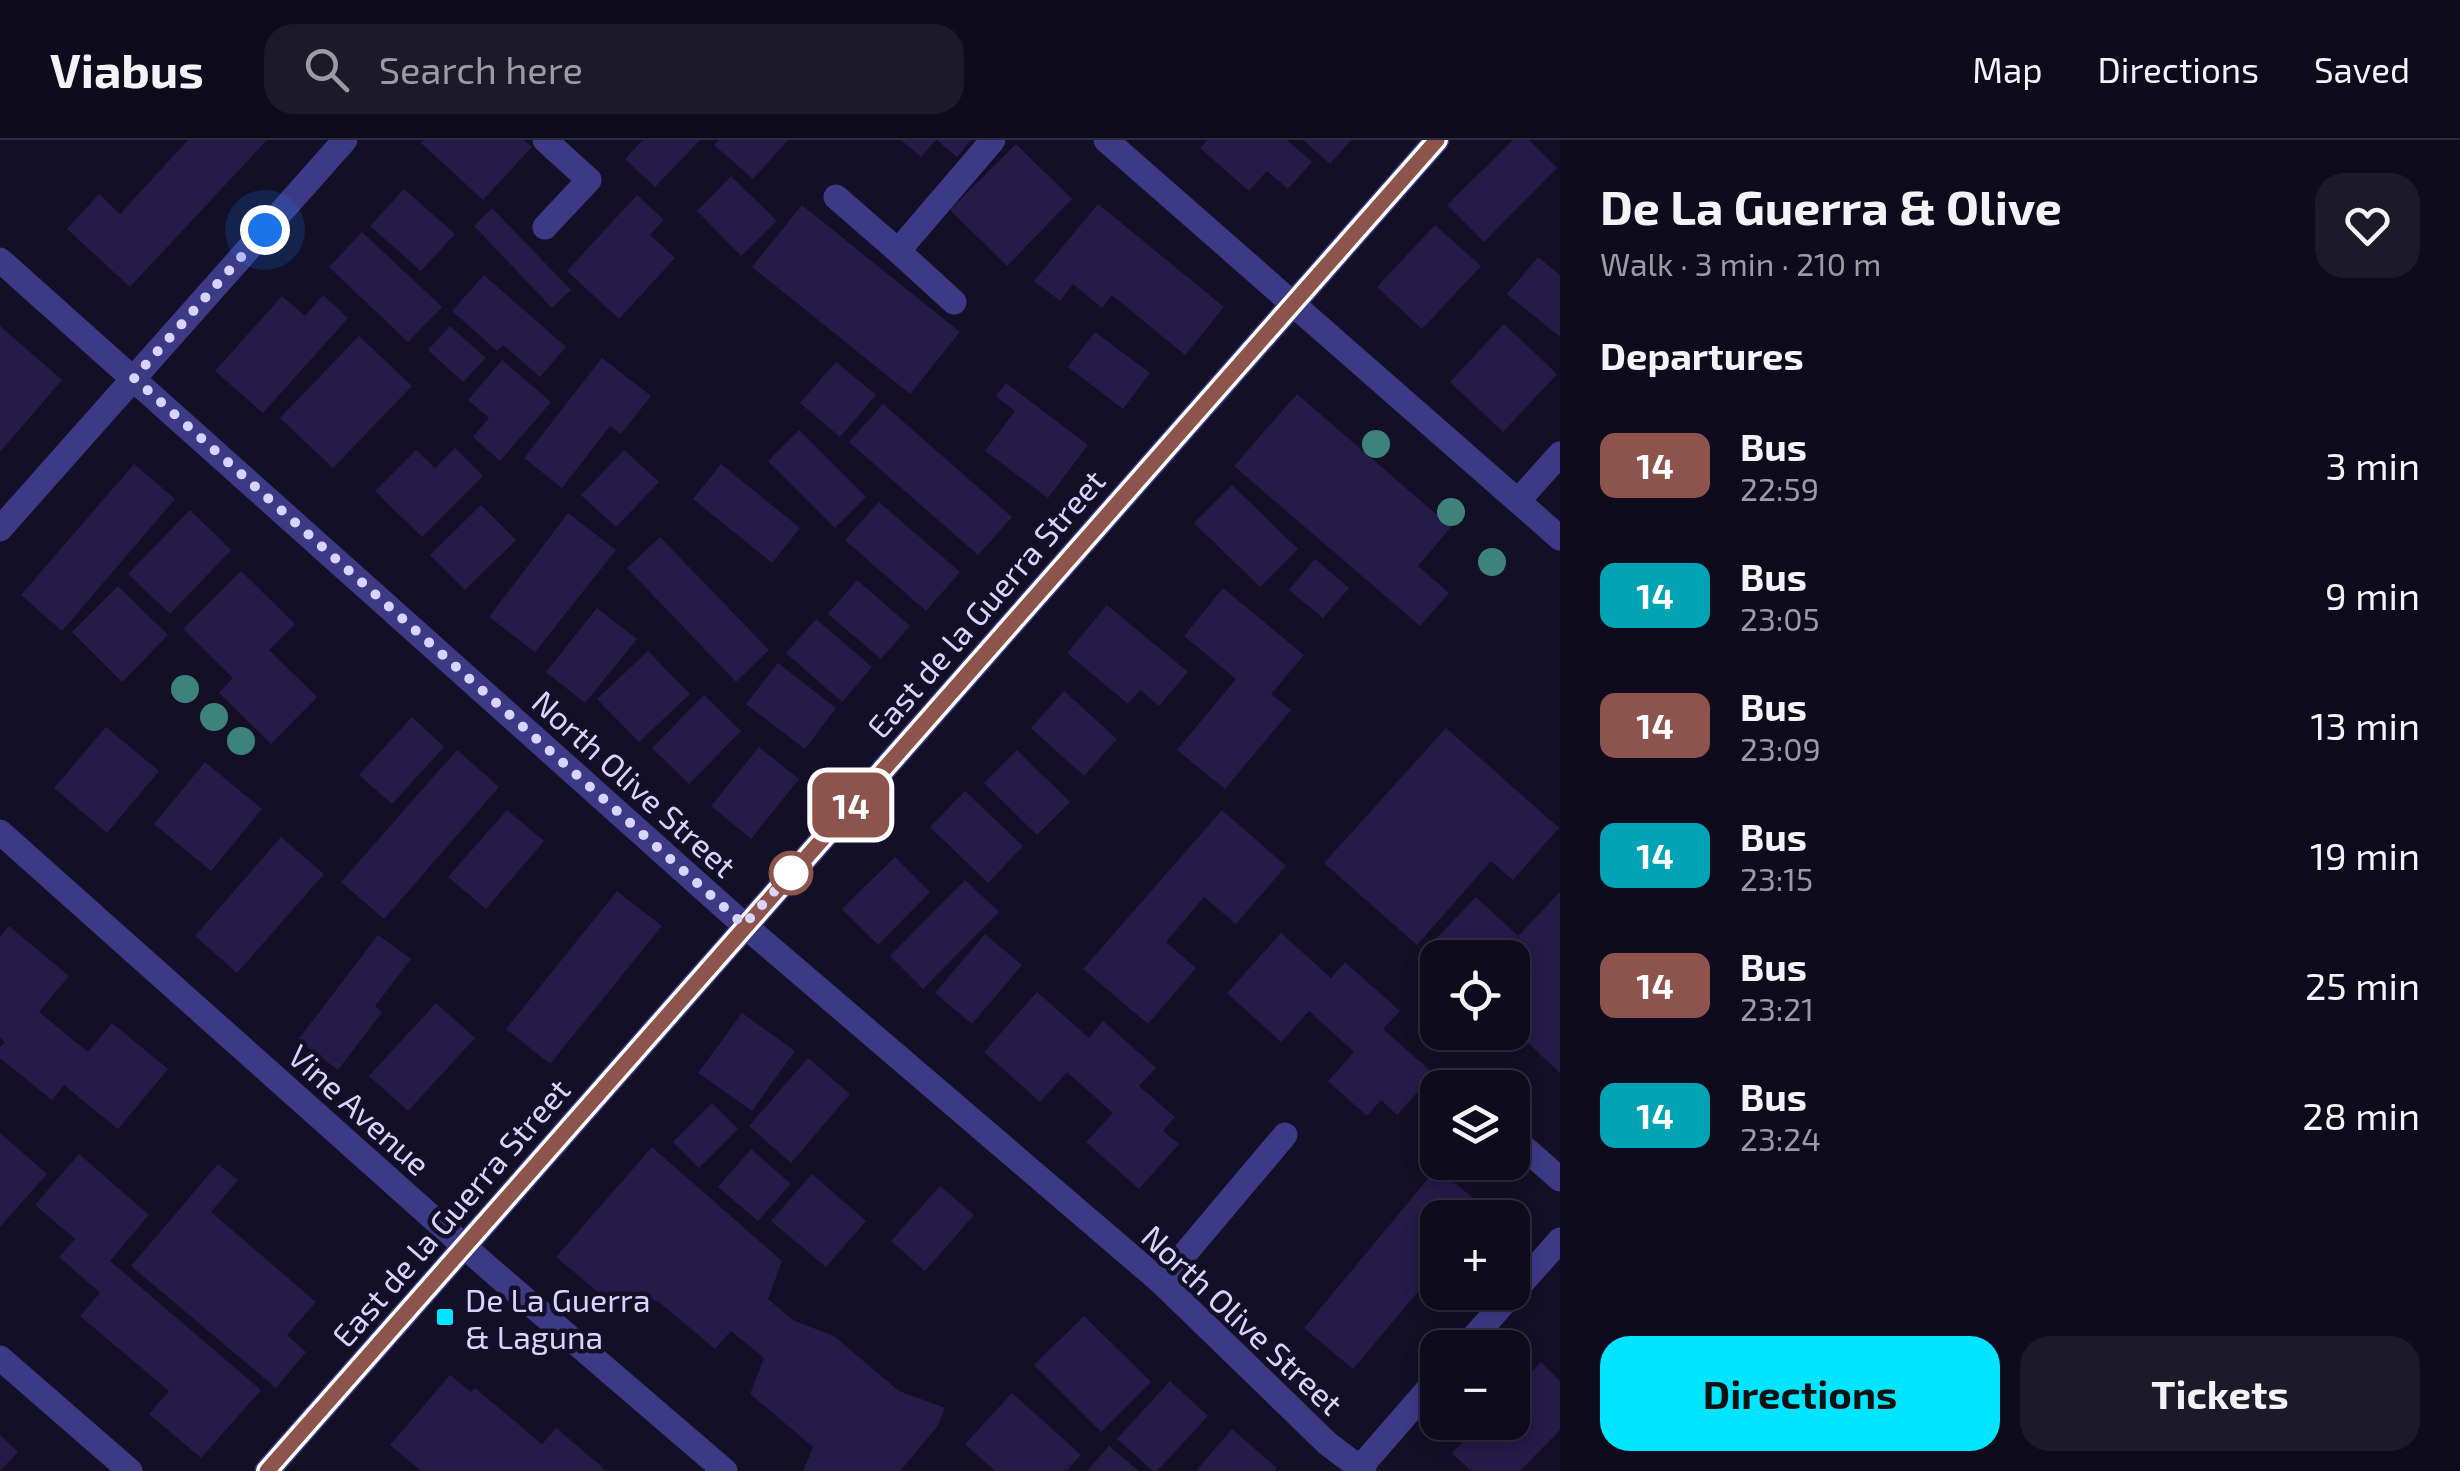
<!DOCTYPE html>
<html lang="en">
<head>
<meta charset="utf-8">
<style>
  body { margin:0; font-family:"Exo 2",sans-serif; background:#1c1929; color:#f1f3f6; height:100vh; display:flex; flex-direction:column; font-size:38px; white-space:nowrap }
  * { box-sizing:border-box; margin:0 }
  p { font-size:32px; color:#9b9ba3 }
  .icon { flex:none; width:55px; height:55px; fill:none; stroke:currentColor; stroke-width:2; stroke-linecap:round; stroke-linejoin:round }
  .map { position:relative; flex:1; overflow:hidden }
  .panel { display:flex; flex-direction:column; background:#0e0b1c; width:900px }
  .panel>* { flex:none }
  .badge { padding:0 20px; border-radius:15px; font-size:35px; line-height:65px }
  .buttons { position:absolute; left:1420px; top:800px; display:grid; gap:20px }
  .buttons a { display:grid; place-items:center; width:110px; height:110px; border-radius:20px; background:#0e0b1c; box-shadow:0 5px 15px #0003,0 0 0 2px #2e2b3b; font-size:50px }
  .you { position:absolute; width:50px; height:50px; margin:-25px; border:8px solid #fff; border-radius:50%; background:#1a73e8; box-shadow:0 0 0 15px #1a73e833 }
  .map>.badge { position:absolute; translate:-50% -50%; box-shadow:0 0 0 5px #fff }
  h2 { padding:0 40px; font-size:38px; line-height:90px }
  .round { display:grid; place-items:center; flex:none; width:105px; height:105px; border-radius:30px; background:#1c1929 }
  .overview { display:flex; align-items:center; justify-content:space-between; height:170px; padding:0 40px }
  h1 { font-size:48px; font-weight:700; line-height:75px }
  .action { display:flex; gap:20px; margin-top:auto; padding:20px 40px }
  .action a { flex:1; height:115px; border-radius:30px; background:#00e5ff; color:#111; font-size:40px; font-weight:700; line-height:115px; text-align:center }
  .action a+a { background:#1c1929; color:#f1f3f6 }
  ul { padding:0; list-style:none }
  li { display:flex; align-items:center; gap:30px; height:130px; padding:0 40px }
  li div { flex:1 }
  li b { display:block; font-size:38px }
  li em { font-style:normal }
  li .badge { min-width:110px; font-weight:700; text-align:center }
  header { display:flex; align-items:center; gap:60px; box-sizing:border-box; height:140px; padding:0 50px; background:#0e0b1c; border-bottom:2px solid #2e2b3b }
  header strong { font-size:48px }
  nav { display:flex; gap:55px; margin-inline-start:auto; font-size:35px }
  .search { width:700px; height:90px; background:#1c1929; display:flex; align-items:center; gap:25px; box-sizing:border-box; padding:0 35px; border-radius:30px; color:#9b9ba3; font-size:38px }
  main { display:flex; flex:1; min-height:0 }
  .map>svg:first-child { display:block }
</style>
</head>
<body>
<header>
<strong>Viabus</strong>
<div class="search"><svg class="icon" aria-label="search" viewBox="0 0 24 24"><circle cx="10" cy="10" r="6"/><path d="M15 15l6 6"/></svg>Search here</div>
<nav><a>Map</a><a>Directions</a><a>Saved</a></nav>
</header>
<main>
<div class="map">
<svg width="1560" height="1331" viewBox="0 0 1560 1331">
  <rect width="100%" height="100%" fill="#130f26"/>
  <g fill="#241b47">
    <polygon points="188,0 267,0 130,147 67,89 99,54 120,74"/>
    <polygon points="424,0 524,0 532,7 483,60 421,3"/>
    <polygon points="643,0 700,0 655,47 625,19"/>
    <polygon points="719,0 788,0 753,39 714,5"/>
    <polygon points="901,0 936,0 921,17"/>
    <polygon points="937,0 971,0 957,17"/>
    <polygon points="1207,0 1287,0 1312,22 1288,49 1267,31 1249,51 1200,8"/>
    <polygon points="1303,0 1351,0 1330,24"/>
    <polygon points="1513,0 1529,0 1557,28 1484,102 1447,65"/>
    <polygon points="1016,4 1072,59 1007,126 950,70"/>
    <polygon points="731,36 777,81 741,116 697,71"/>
    <polygon points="404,49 455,94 421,131 370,86"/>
    <polygon points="637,55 664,80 650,95 675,118 619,179 567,131"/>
    <polygon points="1098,64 1224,167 1185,215 1112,155 1102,168 1073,144 1060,161 1034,141"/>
    <polygon points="802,65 960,192 910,254 752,127"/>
    <polygon points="492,68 571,150 552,168 474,86"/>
    <polygon points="1435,85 1481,126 1422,189 1377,147"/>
    <polygon points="362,92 442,167 408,202 329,127"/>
    <polygon points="1538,117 1560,135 1560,197 1507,154"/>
    <polygon points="484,135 566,207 540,237 503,205 497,211 452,171"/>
    <polygon points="323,155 348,178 263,273 215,231 282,156 305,176"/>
    <polygon points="1504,184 1557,234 1503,292 1450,242"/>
    <polygon points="0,186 62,240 0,312"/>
    <polygon points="450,186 486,218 463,242 428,210"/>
    <polygon points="1095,192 1150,233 1123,269 1068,227"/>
    <polygon points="359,196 412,246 333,328 280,278"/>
    <polygon points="602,218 651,256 621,294 610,286 562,348 524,318"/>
    <polygon points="502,220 551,262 500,321 473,297 489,278 468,260"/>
    <polygon points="836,222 876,255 840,297 800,263"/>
    <polygon points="1006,243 1088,305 1048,358 985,311 1015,271 996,256"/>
    <polygon points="1297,254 1451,387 1418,426 1449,453 1420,486 1234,326"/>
    <polygon points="883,264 1012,377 978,415 849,302"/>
    <polygon points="799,290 866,357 835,388 768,321"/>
    <polygon points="455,308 483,336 422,397 375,351 416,310 435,328"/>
    <polygon points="624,310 659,342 616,387 581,355"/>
    <polygon points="134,324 175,359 62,491 21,455"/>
    <polygon points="721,324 800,388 772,423 693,359"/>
    <polygon points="1232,345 1298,409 1260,447 1194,383"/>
    <polygon points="879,362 960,432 926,471 845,400"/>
    <polygon points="481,365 516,400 465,450 430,415"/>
    <polygon points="190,370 231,410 170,474 128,434"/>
    <polygon points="568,373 616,410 535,512 489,477"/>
    <polygon points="660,397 769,510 736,542 627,428"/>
    <polygon points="1315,419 1349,448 1323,478 1289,450"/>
    <polygon points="241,431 295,484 269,510 317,557 271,604 219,553 233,538 183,489"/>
    <polygon points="857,440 910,486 881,519 828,474"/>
    <polygon points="118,446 168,495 122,542 72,492"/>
    <polygon points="1223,448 1304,515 1271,554 1291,570 1225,649 1177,610 1236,539 1184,496"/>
    <polygon points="1107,465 1188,532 1159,566 1140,550 1128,564 1067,513"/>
    <polygon points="597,468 637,499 585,563 546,532"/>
    <polygon points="816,479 872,527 842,562 786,513"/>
    <polygon points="648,511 690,554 639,602 597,559"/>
    <polygon points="778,523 836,568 805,609 746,564"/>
    <polygon points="1064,551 1117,599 1084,636 1031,588"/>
    <polygon points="704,555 741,591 689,644 652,608"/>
    <polygon points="412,577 444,607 392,664 359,635"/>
    <polygon points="106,587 159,631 107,693 54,648"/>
    <polygon points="1446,588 1559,688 1513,740 1491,721 1417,805 1324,723"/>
    <polygon points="759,607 799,639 751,699 711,666"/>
    <polygon points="457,610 499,647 384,779 341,742"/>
    <polygon points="1017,610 1070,662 1037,695 984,643"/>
    <polygon points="205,622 262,669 211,731 154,684"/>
    <polygon points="965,651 1023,706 988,743 930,687"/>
    <polygon points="507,670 544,701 486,769 448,737"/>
    <polygon points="1222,670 1286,726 1236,784 1204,757 1166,802 1196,828 1148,884 1083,829"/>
    <polygon points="281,697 324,734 237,833 195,796"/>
    <polygon points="895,717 930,752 878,805 842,769"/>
    <polygon points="965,740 999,772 923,849 890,816"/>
    <polygon points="617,751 662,786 550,924 506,889"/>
    <polygon points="1560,752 1560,933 1512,888 1512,818 1437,818 1427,808 1476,757 1518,796"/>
    <polygon points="9,786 69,836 39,872 88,912 112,883 168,929 118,989 64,945 52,960 0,918 0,907 5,902 0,898 0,797"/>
    <polygon points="1281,793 1331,838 1345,822 1400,871 1383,889 1434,934 1397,975 1381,960 1367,976 1328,941 1354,912 1309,871 1281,902 1227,853"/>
    <polygon points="985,794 1022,825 972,884 935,853"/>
    <polygon points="378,795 411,819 375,866 382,872 338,930 298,900"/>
    <polygon points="1037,852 1089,898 1103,881 1156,928 1139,946 1175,977 1163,991 1179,1004 1139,1049 1086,1002 1113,973 1067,932 1040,962 984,912"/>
    <polygon points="436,863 475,898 408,971 369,936"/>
    <polygon points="742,873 795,911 752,971 698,933"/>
    <polygon points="808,918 850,954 791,1023 749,986"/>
    <polygon points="712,963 738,989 699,1028 673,1002"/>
    <polygon points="0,993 47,1034 0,1087"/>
    <polygon points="652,1007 782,1121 768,1159 793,1180 834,1196 899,1251 945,1268 937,1287 900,1331 803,1331 813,1307 750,1254 764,1218 731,1191 715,1209 659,1162 634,1153 623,1165 605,1158 556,1117"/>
    <polygon points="751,1009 791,1044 758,1081 718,1047"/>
    <polygon points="79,1014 149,1075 110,1121 261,1250 201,1318 149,1274 169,1251 80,1176 100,1153 59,1117 75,1099 35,1065"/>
    <polygon points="218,1024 238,1040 211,1072 316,1162 287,1195 306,1212 276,1248 131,1126"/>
    <polygon points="1437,1028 1486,1069 1479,1078 1438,1078 1438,1128 1353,1229 1304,1188"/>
    <polygon points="812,1034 866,1081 826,1127 771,1081"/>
    <polygon points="940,1046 974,1075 925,1131 891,1101"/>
    <polygon points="1084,1176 1151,1242 1101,1292 1034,1225"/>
    <polygon points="1541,1222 1560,1241 1560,1290 1520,1331 1471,1331 1452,1313 1482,1282 1512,1282 1512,1251"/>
    <polygon points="450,1235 471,1252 475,1248 542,1304 556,1288 607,1331 421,1331 390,1305"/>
    <polygon points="1170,1241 1208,1276 1157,1331 1153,1331 1117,1299"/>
    <polygon points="1012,1253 1081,1315 1066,1331 995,1331 965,1304"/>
    <polygon points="1232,1289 1277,1328 1275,1331 1196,1331"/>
    <polygon points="0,1295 18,1312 0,1331"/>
    <polygon points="1109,1306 1139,1331 1087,1331"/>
  </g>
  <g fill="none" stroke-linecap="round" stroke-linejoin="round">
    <g stroke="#3d3a85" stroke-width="25">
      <polyline points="1106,0 1560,398"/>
      <polyline points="836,57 898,111"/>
      <polyline points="545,87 589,40 545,0"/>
      <polyline points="0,120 744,785 1161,1142 1328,1304 1364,1331"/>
      <polyline points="954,162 898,111 993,0"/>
      <polyline points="1518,361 1560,314"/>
      <polyline points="0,389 345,0"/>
      <polyline points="0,692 491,1130 725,1331"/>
      <polyline points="1512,997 1560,1039"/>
      <polyline points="1161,1142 1285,995"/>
      <polyline points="1464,1208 1560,1100"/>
      <polyline points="0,1218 130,1331"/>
      <polyline points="267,1331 1437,0"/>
      <polyline points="1357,1331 1438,1238"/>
    </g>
  </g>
  <g fill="#3d827b">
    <circle cx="1376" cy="304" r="14"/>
    <circle cx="1451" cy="372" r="14"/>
    <circle cx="1492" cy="422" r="14"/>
    <circle cx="185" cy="549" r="14"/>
    <circle cx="214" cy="577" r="14"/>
    <circle cx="241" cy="601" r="14"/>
  </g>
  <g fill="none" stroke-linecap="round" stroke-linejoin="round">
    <g stroke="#fff" stroke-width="22">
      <polyline id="line" points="267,1331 1437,0"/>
    </g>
    <use href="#line" stroke="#8c544c" stroke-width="15"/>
    <polyline stroke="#d9d4ff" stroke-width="10" stroke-dasharray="0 18" points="265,90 134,238 744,785 791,733"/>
  </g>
  <circle fill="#fff" stroke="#8c544c" stroke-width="5" cx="791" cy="733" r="20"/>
  <rect fill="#00e5ff" stroke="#130f26" stroke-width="4" x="435" y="1167" width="20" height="20" rx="5"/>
  <g text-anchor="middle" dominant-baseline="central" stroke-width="9" stroke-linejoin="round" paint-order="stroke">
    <g font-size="32" fill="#d9d4ff" stroke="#130f26">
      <text transform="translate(985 463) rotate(-49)">East de la Guerra Street</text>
      <text transform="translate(635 643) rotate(42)">North Olive Street</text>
      <text transform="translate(360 969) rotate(42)">Vine Avenue</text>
      <text transform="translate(450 1072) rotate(-49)">East de la Guerra Street</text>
      <text transform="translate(1243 1179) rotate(43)">North Olive Street</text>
    </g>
    <g font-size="32" fill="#d9d4ff" stroke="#130f26" text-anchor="start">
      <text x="465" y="1159">De La Guerra<tspan x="465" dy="37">&amp; Laguna</tspan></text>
    </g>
  </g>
</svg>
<div class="buttons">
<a><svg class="icon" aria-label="locate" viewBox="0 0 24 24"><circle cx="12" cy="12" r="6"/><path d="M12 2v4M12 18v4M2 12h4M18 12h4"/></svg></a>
<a><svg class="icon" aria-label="layers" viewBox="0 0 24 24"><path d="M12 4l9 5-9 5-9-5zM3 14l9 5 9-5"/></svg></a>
<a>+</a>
<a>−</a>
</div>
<div class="you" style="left:265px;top:90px"></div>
<b class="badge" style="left:851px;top:665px;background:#8c544c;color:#fff">14</b>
</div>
<section class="panel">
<div class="overview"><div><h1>De La Guerra &amp; Olive</h1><p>Walk · 3 min · 210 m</p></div><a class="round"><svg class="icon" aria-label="heart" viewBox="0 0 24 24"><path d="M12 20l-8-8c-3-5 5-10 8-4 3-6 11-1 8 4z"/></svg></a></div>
<h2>Departures</h2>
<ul>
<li><span class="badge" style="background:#8c544c;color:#fff">14</span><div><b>Bus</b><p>22:59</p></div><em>3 min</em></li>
<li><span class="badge" style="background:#00a3b4;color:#fff">14</span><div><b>Bus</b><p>23:05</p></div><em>9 min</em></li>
<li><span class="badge" style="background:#8c544c;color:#fff">14</span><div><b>Bus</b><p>23:09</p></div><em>13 min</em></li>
<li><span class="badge" style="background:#00a3b4;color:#fff">14</span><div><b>Bus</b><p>23:15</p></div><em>19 min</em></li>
<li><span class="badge" style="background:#8c544c;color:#fff">14</span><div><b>Bus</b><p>23:21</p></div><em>25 min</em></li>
<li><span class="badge" style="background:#00a3b4;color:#fff">14</span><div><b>Bus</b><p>23:24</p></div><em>28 min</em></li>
</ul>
<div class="action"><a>Directions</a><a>Tickets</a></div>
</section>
</main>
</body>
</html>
